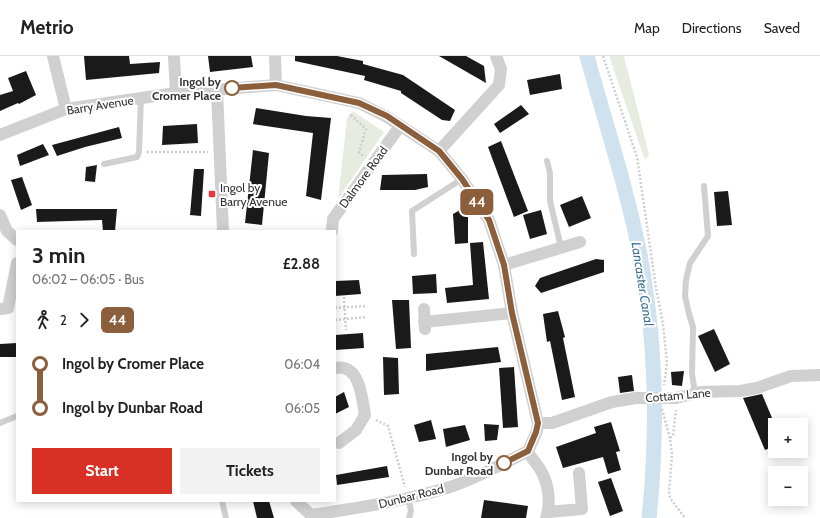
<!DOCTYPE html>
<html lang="en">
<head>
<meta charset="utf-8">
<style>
  body { margin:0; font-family:Cabin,sans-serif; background:#f2f2f2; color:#222; height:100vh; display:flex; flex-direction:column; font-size:15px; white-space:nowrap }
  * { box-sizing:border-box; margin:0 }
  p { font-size:13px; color:#767676 }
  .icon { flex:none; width:22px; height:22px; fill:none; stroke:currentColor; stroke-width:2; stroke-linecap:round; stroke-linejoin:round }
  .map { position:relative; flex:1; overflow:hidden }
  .side { position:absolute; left:16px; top:174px; width:320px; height:272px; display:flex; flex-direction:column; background:#fff; border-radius:0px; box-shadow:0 2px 10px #0003 }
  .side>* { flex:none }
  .badge { padding:0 8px; border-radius:6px; font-size:14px; line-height:26px }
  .tools { position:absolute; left:768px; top:362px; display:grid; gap:8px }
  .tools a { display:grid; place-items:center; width:40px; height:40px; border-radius:0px; background:#fff; box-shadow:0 2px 10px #0003; font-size:20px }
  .map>.badge { position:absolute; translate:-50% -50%; box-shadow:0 0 0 2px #fff }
  .legs { display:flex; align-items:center; gap:6px; height:44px; padding:0 16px; font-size:13px }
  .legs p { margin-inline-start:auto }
  .summary { display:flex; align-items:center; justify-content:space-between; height:68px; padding:0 16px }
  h1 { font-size:22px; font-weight:700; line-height:30px }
  .action { display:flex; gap:8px; margin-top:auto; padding:8px 16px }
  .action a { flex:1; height:46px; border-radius:0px; background:#d93025; color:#fff; font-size:16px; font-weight:700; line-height:46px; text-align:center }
  .action a+a { background:#f2f2f2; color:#222 }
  ul { padding:0 16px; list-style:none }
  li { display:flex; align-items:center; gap:14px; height:44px; font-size:15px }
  li i { display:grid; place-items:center; width:6px; height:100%; margin:0 5px; background:currentColor }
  li i::after { content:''; width:10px; height:10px; margin:-5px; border:3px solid; border-radius:50%; background:#fff }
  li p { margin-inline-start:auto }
  li:first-child i { background:linear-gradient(#0000 50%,currentColor 0) }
  li:last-child i { background:linear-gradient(currentColor 50%,#0000 0) }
  header { display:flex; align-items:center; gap:24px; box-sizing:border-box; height:56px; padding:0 20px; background:#fff; border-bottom:1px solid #e0e0e0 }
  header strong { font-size:19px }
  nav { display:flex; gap:22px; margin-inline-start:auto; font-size:14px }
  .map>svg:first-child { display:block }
</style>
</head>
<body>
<header>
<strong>Metrio</strong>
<nav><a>Map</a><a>Directions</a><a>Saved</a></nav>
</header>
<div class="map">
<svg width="820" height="462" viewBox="0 0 820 462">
  <rect width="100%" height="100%" fill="#fff"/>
  <g fill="#e6ecdf">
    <polygon points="609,0 624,0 649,99 645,104"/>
    <polygon points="354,56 384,76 338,143 347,63 350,57"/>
  </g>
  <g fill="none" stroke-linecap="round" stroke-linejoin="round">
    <path stroke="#cfe2ee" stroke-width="15" d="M 587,0 C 605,66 627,132 640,199 C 656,285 658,375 649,462"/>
  </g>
  <g fill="#1a1a1a">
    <polygon points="84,0 129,0 130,8 160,6 159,17 86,24"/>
    <polygon points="208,0 251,0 253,11 210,16"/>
    <polygon points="295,0 337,0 363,5 363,8 403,19 455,54 450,65 442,64 401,37 401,35 364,24 365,20 295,5"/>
    <polygon points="439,0 466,0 484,10 486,27"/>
    <polygon points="26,15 36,39 19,48 18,47 0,55 0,39 13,35 8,22"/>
    <polygon points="560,18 562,33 530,39 527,24"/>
    <polygon points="521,49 529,58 500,77 494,68"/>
    <polygon points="256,52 306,60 331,62 321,144 306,140 313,77 253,68"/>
    <polygon points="197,68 198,87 162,89 163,70"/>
    <polygon points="119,71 122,82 85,91 57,100 52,89"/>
    <polygon points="501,85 528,155 514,161 488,91"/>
    <polygon points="43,88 49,99 20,110 17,99"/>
    <polygon points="253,94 269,97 262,169 245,167"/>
    <polygon points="97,109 95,126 85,125 86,111"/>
    <polygon points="194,113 204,113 201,160 190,159"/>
    <polygon points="427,118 428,131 415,134 380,134 382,119"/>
    <polygon points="22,121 32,149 21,154 11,124"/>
    <polygon points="728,135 732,169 717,170 714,136"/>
    <polygon points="582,140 591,162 569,171 560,149"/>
    <polygon points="36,153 117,153 115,175 103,175 102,164 37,166"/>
    <polygon points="460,154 468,159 468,187 455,188 453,158"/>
    <polygon points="541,154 547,178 530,183 523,159"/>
    <polygon points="483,186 489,243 447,247 445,232 473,229 470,187"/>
    <polygon points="596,203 604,204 604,216 541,237 535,230 540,222"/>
    <polygon points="436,218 437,237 413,238 412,220"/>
    <polygon points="359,224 361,238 335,240 335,225"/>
    <polygon points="392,244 409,244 411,292 396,293"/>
    <polygon points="558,255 565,281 563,282 575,341 562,344 550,285 547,286 543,258"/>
    <polygon points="714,273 730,308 715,316 698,280"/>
    <polygon points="363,277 364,292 335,294 335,279"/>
    <polygon points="17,287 17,301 0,301 0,288"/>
    <polygon points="498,291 501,306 426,315 426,298"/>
    <polygon points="383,301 398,302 399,338 384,339"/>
    <polygon points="514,311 518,371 503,372 499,312"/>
    <polygon points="684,315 682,330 672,329 671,316"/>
    <polygon points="632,319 634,335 620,337 618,321"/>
    <polygon points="344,336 349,351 335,358 335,341"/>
    <polygon points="762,338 775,369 775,390 765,394 743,342"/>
    <polygon points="431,364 436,383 419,386 414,369"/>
    <polygon points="611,366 620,395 616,396 621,414 608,418 603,401 563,412 556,391 596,377 594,371"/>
    <polygon points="484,368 499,369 497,384 485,385"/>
    <polygon points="465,369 470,384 446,391 443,373"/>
    <polygon points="387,410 389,421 337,429 336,419"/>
    <polygon points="611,422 623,455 610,460 598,426"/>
    <polygon points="484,444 528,450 526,462 481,462"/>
    <polygon points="253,445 269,445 274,462 257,462"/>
  </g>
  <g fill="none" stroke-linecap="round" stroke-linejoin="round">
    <g stroke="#cdcdcd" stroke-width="2.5" stroke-dasharray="2 2" stroke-linecap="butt">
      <polyline points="603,0 637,101 656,232 663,268 667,307 664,329"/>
      <polyline points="351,59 366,73 359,96 364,101"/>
      <polyline points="147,96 208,96"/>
      <polyline points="344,241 346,274"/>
      <polyline points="335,252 366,250"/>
      <polyline points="335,264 367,261"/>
      <polyline points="662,353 670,382 672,398 669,436 670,442 685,462"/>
      <polyline points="376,364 388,370 405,431"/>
      <polyline points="670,382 673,379 676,354"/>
    </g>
    <g stroke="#d0d0d0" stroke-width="6">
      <polyline points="547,105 550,117 550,145 561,191"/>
      <polyline points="104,108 137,101 139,96 141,42"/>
      <polyline points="414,198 412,155 462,123"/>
      <polyline points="695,337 692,318 693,271 689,258 685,240 686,224 690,207 708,180 704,130"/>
      <polyline points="0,367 17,360"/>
      <polyline points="408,441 411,455 409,462"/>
      <polyline points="222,445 226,462"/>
    </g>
    <g stroke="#d0d0d0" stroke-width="12">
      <polyline points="53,0 66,53"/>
      <polyline points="174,0 176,37"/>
      <polyline points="275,0 276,29"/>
      <polyline points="217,34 223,175"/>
      <path d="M 0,79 L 66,53 L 176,37 L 276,29 L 359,47 L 387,61 L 439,95 L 462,123 L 489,164 L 504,209 L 512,257 L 538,367 L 537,375 L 528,395 C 531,402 536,407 540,413 C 549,428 551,446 546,462"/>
      <polyline points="439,95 499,29 501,13 496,0"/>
      <polyline points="0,159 7,175 17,184"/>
      <polyline points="332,175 333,163 400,70"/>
      <polyline points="504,209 580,186"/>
      <polyline points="0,253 8,252 17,207"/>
      <polyline points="424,253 425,273"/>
      <polyline points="424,266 512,257"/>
      <path d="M 335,312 C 360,307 362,342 365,359 L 356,374 L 339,387"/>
      <polyline points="671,342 676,342 700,336 740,335 757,332 791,320 820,319"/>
      <polyline points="538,367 552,367 612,346 636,342"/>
      <polyline points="296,445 311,459"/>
      <polyline points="548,456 582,453 579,417"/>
      <path d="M 311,459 C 357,452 405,445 450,431 C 477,422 503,408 528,395"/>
    </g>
    <polyline stroke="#d0d0d0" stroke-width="12" points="636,342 671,342"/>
  </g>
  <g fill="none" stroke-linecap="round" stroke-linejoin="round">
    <g stroke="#fff" stroke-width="9">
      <polyline id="line-1" points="232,32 276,29 359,47 387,60 439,95 462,123 489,164 504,209 512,257 538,367 536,376 528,395 504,407"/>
    </g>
    <use href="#line-1" stroke="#8b5e3c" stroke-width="6"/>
  </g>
  <g fill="#fff" stroke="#8b5e3c" stroke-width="2">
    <circle cx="232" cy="32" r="7"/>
    <circle cx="504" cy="407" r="7"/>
  </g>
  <rect fill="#e63946" stroke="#fff" stroke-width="1.5" x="208" y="134" width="8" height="8" rx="2"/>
  <g text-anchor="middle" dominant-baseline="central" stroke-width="4" stroke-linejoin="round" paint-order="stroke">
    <g font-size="12" font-weight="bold" fill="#333" stroke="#fff" text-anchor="end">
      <text x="221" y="25">Ingol by<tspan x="221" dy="14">Cromer Place</tspan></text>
      <text x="493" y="400">Ingol by<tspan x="493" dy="14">Dunbar Road</tspan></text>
    </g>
    <g font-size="12" fill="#333" stroke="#fff">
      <text transform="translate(100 49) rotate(-9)">Barry Avenue</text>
      <text transform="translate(363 121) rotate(-54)">Dalmore Road</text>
      <text transform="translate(678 339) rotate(-5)">Cottam Lane</text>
      <text transform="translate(411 440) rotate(-14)">Dunbar Road</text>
    </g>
    <g font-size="12" fill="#333" stroke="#fff" text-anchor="start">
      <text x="220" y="131">Ingol by<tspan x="220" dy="14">Barry Avenue</tspan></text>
    </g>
    <g font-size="13" font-style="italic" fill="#3f7597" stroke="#fff">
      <text transform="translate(643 228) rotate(81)">Lancaster Canal</text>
    </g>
  </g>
</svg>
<div class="tools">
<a>+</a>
<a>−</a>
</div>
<b class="badge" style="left:477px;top:146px;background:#8b5e3c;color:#fff">44</b>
<section class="side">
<div class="summary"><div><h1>3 min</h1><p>06:02 – 06:05 · Bus</p></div><b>£2.88</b></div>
<div class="legs"><svg class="icon" aria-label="walk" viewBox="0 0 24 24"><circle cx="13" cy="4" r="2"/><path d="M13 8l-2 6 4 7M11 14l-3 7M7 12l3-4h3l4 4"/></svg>2<svg class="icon" aria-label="forward" viewBox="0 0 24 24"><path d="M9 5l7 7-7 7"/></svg><b class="badge" style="background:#8b5e3c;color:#fff">44</b></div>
<ul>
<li><i style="color:#8b5e3c"></i><b>Ingol by Cromer Place</b><p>06:04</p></li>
<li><i style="color:#8b5e3c"></i><b>Ingol by Dunbar Road</b><p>06:05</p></li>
</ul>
<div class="action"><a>Start</a><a>Tickets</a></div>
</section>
</div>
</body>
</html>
